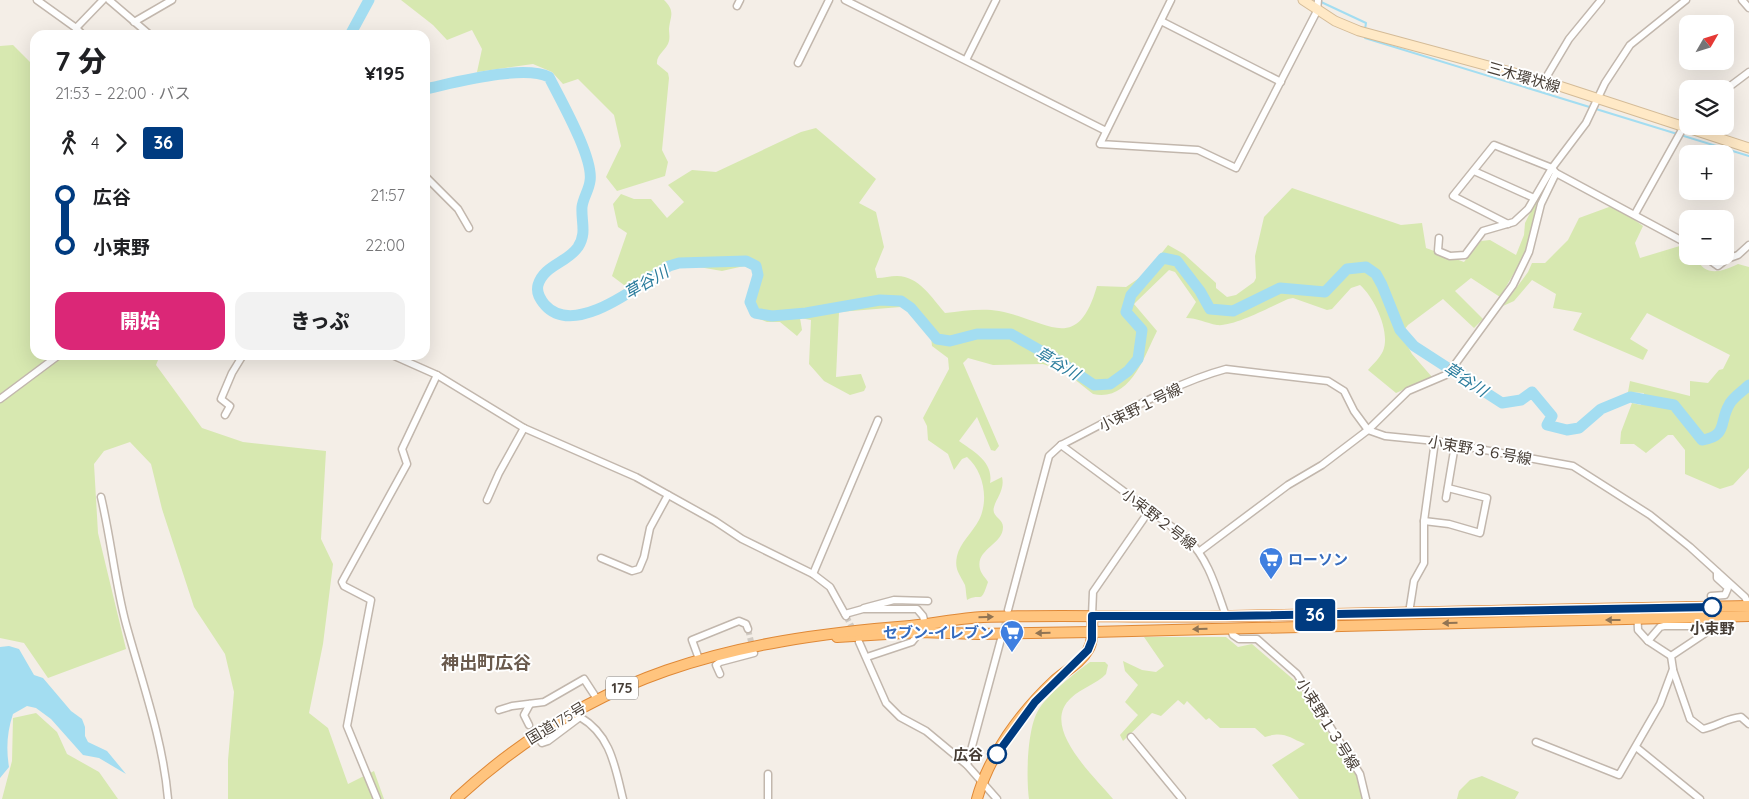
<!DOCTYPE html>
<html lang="ja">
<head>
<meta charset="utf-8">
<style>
  body { margin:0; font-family:Quicksand,"Noto Sans JP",sans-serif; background:#f2f2f2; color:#202124; height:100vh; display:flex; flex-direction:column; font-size:19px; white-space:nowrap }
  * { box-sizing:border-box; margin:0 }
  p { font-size:16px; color:#757577 }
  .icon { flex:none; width:28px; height:28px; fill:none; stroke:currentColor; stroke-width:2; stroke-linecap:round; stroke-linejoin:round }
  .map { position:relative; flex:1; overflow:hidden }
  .details { position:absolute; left:30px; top:30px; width:400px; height:330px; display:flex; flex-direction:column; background:#fff; border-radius:15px; box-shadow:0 5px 20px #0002 }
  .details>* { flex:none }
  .badge { padding:0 10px; border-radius:4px; font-size:18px; line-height:32px }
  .needle { width:32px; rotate:51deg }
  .tools { position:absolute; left:1679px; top:15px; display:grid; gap:10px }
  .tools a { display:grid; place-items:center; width:55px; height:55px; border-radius:10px; background:#fff; box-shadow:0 5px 20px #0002; font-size:25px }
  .map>.badge { position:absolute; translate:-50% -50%; box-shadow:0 0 0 2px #fff }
  .legs { display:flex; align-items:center; gap:8px; height:55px; padding:0 25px; font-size:16px }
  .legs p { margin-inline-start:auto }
  .head { display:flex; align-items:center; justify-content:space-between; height:85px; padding:0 25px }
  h1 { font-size:28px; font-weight:800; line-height:38px }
  .primary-button { display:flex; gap:10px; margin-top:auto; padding:10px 25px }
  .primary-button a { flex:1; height:58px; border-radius:15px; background:#db2777; color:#fff; font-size:20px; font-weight:800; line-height:58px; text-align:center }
  .primary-button a+a { background:#f2f2f2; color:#202124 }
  ul { padding:0 25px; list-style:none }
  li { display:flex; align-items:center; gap:18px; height:50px; font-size:19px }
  li i { display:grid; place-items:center; width:8px; height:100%; margin:0 6px; background:currentColor }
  li i::after { content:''; width:12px; height:12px; margin:-6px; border:4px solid; border-radius:50%; background:#fff }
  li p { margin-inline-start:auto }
  li:first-child i { background:linear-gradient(#0000 50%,currentColor 0) }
  li:last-child i { background:linear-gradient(currentColor 50%,#0000 0) }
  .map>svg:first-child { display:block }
</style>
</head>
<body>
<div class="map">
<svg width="1749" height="799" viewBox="0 0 1749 799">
  <rect width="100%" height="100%" fill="#f4eee7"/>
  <g fill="#d7e8b0">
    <path d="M 401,0 L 664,0 C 676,12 670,16 669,29 C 669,32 670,37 669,41 C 667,50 656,54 657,64 L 668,73 L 669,78 L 662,150 L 668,162 L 665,176 L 617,191 L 606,177 L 621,146 L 614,115 L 578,79 L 563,84 L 552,72 L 533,64 L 477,72 L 482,49 L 472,30 L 447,40 L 433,25 Z"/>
    <polygon points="13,45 30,62 35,59 35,355 160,355 156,365 202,428 243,442 326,451 321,539 333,564 323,644 309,713 328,728 348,784 374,771 384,799 228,799 228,760 234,692 225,654 194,607 162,509 151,464 130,442 104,451 94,464 98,533 126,649 48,678 24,643 0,638 0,46"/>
    <path d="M 816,128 L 876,179 L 859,203 L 876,212 L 884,247 L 875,269 L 877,278 C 884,278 890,276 897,276 C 919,276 932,298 945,313 C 963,311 982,308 999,311 C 1047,320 1077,356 1097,286 L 1126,287 L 1145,274 L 1168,245 L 1184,254 L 1216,283 L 1216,288 L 1227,297 L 1236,295 L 1254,282 L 1256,278 L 1255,256 L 1264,217 L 1292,188 L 1401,225 L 1422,223 L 1426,248 L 1464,262 L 1481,241 L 1490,240 L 1516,255 L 1524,235 L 1525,223 L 1542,189 L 1545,191 L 1524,256 L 1500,297 L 1471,278 L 1455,291 L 1483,319 L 1474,328 L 1443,299 L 1408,325 L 1401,334 L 1412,354 L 1432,377 L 1396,393 L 1368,370 C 1373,364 1380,358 1383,351 C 1391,332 1374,297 1360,285 L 1351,288 L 1332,309 L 1327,310 L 1293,298 L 1288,299 C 1272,306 1234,327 1217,325 C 1206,323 1197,318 1186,318 L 1196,302 L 1175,272 L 1169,270 L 1134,304 L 1157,331 C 1144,357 1130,402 1093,394 L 1064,371 L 1043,364 L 993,365 L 968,358 L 963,363 L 999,446 L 995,451 L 991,450 L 977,417 L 959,441 C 973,451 994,462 990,483 L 1002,477 C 1005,489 997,497 994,507 C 991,517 1003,518 1003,527 C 1003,545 975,549 980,569 C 981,574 986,578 988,582 C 980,606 982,592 967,600 C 966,595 966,589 965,585 C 960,574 954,570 957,556 C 960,543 972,533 979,520 C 989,500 984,472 967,457 L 962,459 L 954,470 L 948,454 L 928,440 L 927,426 L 923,418 L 949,369 L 948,358 L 932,346 C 931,330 928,314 913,306 L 839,312 L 836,377 L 861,374 L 866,387 L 864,391 L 850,395 L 824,381 L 809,364 L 811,320 L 800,318 L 802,330 L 797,336 L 780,322 L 767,322 L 754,317 L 754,298 L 761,273 L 744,266 L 722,271 L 670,262 L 628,288 L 612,276 L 627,233 L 618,227 L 613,204 L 621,194 L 634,199 L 651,199 L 667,218 L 684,202 L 668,185 L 692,170 L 716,172 L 801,132 Z"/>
    <path d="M 1609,207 L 1618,208 L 1643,226 L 1635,243 L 1640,258 L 1683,245 L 1687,246 L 1688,256 L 1695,256 C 1705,278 1721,272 1738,264 L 1749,267 L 1749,468 L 1733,485 L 1720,489 L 1685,474 L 1685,450 L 1673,435 L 1668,435 L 1646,453 L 1634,444 L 1620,444 L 1621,432 L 1632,403 L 1641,405 L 1644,393 L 1628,392 L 1630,381 L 1690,396 L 1690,381 L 1708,383 L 1719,370 L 1723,369 L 1730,355 L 1647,313 L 1630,339 L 1648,350 L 1643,360 L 1573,330 L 1582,313 L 1553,308 L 1556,294 L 1532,280 L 1514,301 L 1503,306 L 1528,272 L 1532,263 L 1545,263 L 1568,240 L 1579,218 Z"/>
    <path d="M 1144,637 L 1226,637 L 1238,647 L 1252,644 L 1294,680 L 1357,777 L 1362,799 L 1299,799 L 1272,765 L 1305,744 C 1288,737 1284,731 1265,737 L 1255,728 L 1220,728 L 1209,718 L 1206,720 L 1187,701 L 1184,705 L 1178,700 L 1161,716 L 1152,713 L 1123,741 L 1120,735 L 1138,715 L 1125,702 L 1138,685 L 1125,671 L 1123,661 L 1142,670 L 1156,672 L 1164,666 Z"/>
    <path d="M 1090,662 L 1105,662 L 1108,665 L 1106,674 C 1097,684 1081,688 1071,698 C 1039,727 1095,777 1113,799 L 1029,799 C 1026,778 1027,727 1039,709 C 1050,692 1074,674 1090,662 Z"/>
    <polygon points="36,713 57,732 67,754 99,772 118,799 2,799 12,761 13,718"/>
    <polygon points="1482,776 1519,792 1515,799 1457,799 1459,791 1470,780"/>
  </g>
  <path fill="#a3ddf1" d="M 9,646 L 19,649 L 34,675 L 43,678 L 71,711 L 82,719 L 85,727 L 85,736 L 88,742 L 107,751 L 126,774 L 99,758 L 83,755 L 51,719 L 36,708 L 27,706 L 13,714 C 7,732 6,749 9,767 L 0,778 L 0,647 Z"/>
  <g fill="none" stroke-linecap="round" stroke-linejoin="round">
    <g stroke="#a3ddf1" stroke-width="2">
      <polyline points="1319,1 1366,23 1365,29"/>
      <polyline points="1365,36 1365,38 1749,156"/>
    </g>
    <g stroke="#a3ddf1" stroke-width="11">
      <polyline points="350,35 369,0"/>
      <path d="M 425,89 C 454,83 523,64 549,77 C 560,99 594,158 590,181 C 589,190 583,198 582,207 C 581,222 587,233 578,247 C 567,263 544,265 538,285 C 536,293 540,299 545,305 C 575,339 642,283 669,266 L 679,263 L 746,261 L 756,266 L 758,275 L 750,302 L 755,313 L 772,316 L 806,313 L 880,300 L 901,301 L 911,308 L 937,339 L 950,341 L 977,334 L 1011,334 L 1057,360 L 1094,385 L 1110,384 L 1128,371 L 1138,359 L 1142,330 L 1126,312 L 1131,295 L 1163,258 L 1177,261 L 1200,291 L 1210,309 L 1233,311 L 1280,288 L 1325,292 L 1347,269 L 1366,267 L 1376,274 L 1382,285 L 1400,330 L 1414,346 L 1502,403 L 1521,400 L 1532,392 L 1552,416 L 1547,425 L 1567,430 L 1579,428 L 1601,409 L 1630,397 L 1674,405 L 1702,440 C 1728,436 1719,422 1729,405 C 1732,398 1743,391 1749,385"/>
    </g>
    <g stroke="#d1cbc4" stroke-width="6" stroke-dasharray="6 3" stroke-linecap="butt">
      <polyline points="846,616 855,633"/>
      <polyline points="748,629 753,650"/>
      <polyline points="1002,635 1007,613"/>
    </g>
    <g stroke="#c2b7ad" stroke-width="9">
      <g id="minor">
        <polyline points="37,0 76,28 103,0"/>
        <polyline points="109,0 150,35"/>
        <polyline points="845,0 1106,131"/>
        <polyline points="1171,0 1100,144 1198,150 1236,168 1317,11 1318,0"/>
        <polyline points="1742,0 1749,8"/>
        <polyline points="737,6 740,0"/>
        <polyline points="1161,21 1281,82"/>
        <polyline points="134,22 172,0"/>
        <polyline points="76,28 83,35"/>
        <polyline points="966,60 996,0"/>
        <polyline points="798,63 829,0"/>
        <polyline points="1544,81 1569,39 1601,0"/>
        <polyline points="1725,90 1749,72"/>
        <polyline points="1474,171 1534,198"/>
        <polyline points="1556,173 1688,244"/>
        <polyline points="425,176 458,209 469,228"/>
        <polyline points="1635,214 1688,119"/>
        <polyline points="1508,224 1453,196 1494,145 1552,168"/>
        <polyline points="1439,238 1438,251 1450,256 1465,255 1483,231 1514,222 1528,209 1552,168 1586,123 1605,83 1630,45 1686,0"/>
        <polyline points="1704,256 1718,266 1727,259 1738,255 1749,245"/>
        <polyline points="392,355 437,375 524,428 636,477 715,521 742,539 813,574 830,587 846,616"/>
        <polyline points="0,399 59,355"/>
        <polyline points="225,415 230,406 221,399 232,373 243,355"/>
        <path d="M 1061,445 L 1187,538 C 1209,560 1216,588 1226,616"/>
        <path d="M 101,497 C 111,539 115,583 126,624 C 142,682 163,740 168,799"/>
        <polyline points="1446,498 1455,445"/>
        <polyline points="487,500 499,473 524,428"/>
        <polyline points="1424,521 1449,524 1480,533 1487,498 1448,488"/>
        <polyline points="1200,551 1288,485 1322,465 1368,430 1385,436 1435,441 1573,466 1650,515 1690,547 1745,597 1749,606"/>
        <polyline points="601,558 632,571 639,569 644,557 650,528 668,495"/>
        <polyline points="813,574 878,420"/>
        <polyline points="1711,596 1725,595 1728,588 1717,578 1717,572"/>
        <polyline points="864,608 894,600 928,601"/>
        <polyline points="1637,608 1638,630 1648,641 1660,627 1664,626 1711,626"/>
        <path d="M 1008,610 L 1049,456 L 1061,445 C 1111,420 1173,383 1226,369 L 1328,381 L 1344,391 L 1354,411 L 1368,430 L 1408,391 L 1448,374 L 1513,285 L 1529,252 L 1541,204 L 1556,173 L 1552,168"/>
        <polyline points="1409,613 1414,581 1424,563 1424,521 1435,441"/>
        <polyline points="845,614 863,609 917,609 923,616 925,624"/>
        <polyline points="1092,616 1093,592 1149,511"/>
        <polyline points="1230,628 1233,635 1239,639 1257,639 1297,674 1360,774 1366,799"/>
        <polyline points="1648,641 1671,656"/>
        <polyline points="859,642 886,703 900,717 926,731 967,765 997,799"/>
        <polyline points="867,657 912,642 920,632"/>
        <polyline points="699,659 692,640 739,621 746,624 748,629"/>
        <path d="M 1673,670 L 1690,719 L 1703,729 C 1717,726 1727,718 1741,717 L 1749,724"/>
        <polyline points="720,674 716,665 720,662 754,653"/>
        <polyline points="499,710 512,706 544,702 584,679 597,699"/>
        <polyline points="529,725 524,715 530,704"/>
        <polyline points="1131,737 1182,799"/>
        <path d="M 540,740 L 542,743 L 548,741 L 580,717 C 611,735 615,767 623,799"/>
        <polyline points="1536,742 1619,775 1660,704 1673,669 1671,656 1704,634"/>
        <polyline points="1636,747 1700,799"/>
        <polyline points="967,765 1001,639"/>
        <polyline points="768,774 768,799"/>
        <polyline points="377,799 347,726 371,600 344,586 342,582 407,464 402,449 437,375"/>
      </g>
    </g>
    <g stroke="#d4bb97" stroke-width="11">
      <polyline id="secondary" points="1303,0 1335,21 1359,31 1544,81 1749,148"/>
    </g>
    <g stroke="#df8836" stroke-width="12">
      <g id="trunk">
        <polyline points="837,637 920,632 978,634 1092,632 1749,616"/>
        <path d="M 456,799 C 592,673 730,640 910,626 C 934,624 959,618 983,617 C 1066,614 1149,618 1232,616 C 1404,613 1577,609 1749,606"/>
        <path d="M 977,799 C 989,755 1021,712 1054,681 C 1065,671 1081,663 1088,650 C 1094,640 1092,627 1092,616"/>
      </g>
    </g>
    <use href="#minor" stroke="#fff" stroke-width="6"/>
    <use href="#secondary" stroke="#ffe9c6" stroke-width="9"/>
    <use href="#trunk" stroke="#ffc47e" stroke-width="10"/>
  </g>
  <defs><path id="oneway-solid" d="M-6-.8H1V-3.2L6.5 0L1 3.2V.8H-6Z" transform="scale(1.25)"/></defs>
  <g fill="#917453">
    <use href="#oneway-solid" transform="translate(986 617) rotate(-1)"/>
    <use href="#oneway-solid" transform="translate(1613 620) rotate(180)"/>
    <use href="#oneway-solid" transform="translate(1450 623) rotate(179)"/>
    <use href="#oneway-solid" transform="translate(1200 629) rotate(178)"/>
    <use href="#oneway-solid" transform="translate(1043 633) rotate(179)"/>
  </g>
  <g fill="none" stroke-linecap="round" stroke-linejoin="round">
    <g stroke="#fff" stroke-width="11">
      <polyline id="line-1" points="997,754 1035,702 1088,650 1092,640 1092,616 1226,616 1712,607"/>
    </g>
    <use href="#line-1" stroke="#003b80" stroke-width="8"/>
  </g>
  <defs>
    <g id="supermarket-pin" transform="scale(1.25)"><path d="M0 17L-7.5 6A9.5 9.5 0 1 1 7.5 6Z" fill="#3f7fe0" stroke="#fff"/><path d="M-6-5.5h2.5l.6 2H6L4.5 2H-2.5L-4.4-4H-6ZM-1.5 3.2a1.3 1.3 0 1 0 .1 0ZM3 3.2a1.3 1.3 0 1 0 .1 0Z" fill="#fff"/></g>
  </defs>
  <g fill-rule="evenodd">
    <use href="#supermarket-pin" x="1271" y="559"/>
    <use href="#supermarket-pin" x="1012" y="632"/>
  </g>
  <g fill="#fff" stroke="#003b80" stroke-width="2.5">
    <circle cx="1712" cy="607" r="9"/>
    <circle cx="997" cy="754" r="9"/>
  </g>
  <g text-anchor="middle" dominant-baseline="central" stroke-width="4" stroke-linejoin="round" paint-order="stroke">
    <rect fill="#fff" stroke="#7e7872" stroke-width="1" x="606" y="676.5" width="32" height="23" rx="4"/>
    <g font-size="14" font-weight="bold" fill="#473e36">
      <text x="622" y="688">175</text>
    </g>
    <g font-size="15" fill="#473e36" stroke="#fff">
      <text transform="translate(1524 77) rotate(16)">三木環状線</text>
      <text transform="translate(1140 407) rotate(-26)">小束野１号線</text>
      <text transform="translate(1480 450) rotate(10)">小束野３６号線</text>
      <text transform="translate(1159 519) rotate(38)">小束野２号線</text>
      <text transform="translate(556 723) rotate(-31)">国道175号</text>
      <text transform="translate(1328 724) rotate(58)">小束野１３号線</text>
    </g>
    <g font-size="15" font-weight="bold" fill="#366cbe" stroke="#fff" text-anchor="start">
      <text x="1288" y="559">ローソン</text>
      <text x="994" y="632" text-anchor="end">セブン-イレブン</text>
    </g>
    <g font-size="15" font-weight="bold" fill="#473e36" stroke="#fff">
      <text x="1712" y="628">小束野</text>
      <text x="983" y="754" text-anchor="end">広谷</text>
    </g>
    <g font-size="16" font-style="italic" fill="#2a7c9c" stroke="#fff">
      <text transform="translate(646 282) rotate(-30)">草谷川</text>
      <text transform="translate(1058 363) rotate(31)">草谷川</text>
      <text transform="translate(1466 379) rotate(33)">草谷川</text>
    </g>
    <g font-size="18" font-weight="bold" fill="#6a5a4d" stroke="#fff">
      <text x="486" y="662">神出町広谷</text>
    </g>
  </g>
</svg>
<div class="tools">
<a><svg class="needle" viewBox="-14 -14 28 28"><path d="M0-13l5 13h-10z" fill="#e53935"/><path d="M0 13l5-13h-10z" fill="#757577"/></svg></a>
<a><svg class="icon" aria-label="layers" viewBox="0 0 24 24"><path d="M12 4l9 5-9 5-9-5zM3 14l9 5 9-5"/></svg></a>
<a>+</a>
<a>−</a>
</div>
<b class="badge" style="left:1315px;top:615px;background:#003b80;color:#fff">36</b>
<section class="details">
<div class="head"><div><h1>7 分</h1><p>21:53 – 22:00 · バス</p></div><b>¥195</b></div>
<div class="legs"><svg class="icon" aria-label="walk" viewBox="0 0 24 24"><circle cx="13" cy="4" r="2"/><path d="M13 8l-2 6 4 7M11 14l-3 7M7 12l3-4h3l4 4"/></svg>4<svg class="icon" aria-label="forward" viewBox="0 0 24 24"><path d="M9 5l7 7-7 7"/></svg><b class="badge" style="background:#003b80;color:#fff">36</b></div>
<ul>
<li><i style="color:#003b80"></i><b>広谷</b><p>21:57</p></li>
<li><i style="color:#003b80"></i><b>小束野</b><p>22:00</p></li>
</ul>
<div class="primary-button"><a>開始</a><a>きっぷ</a></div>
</section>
</div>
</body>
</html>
